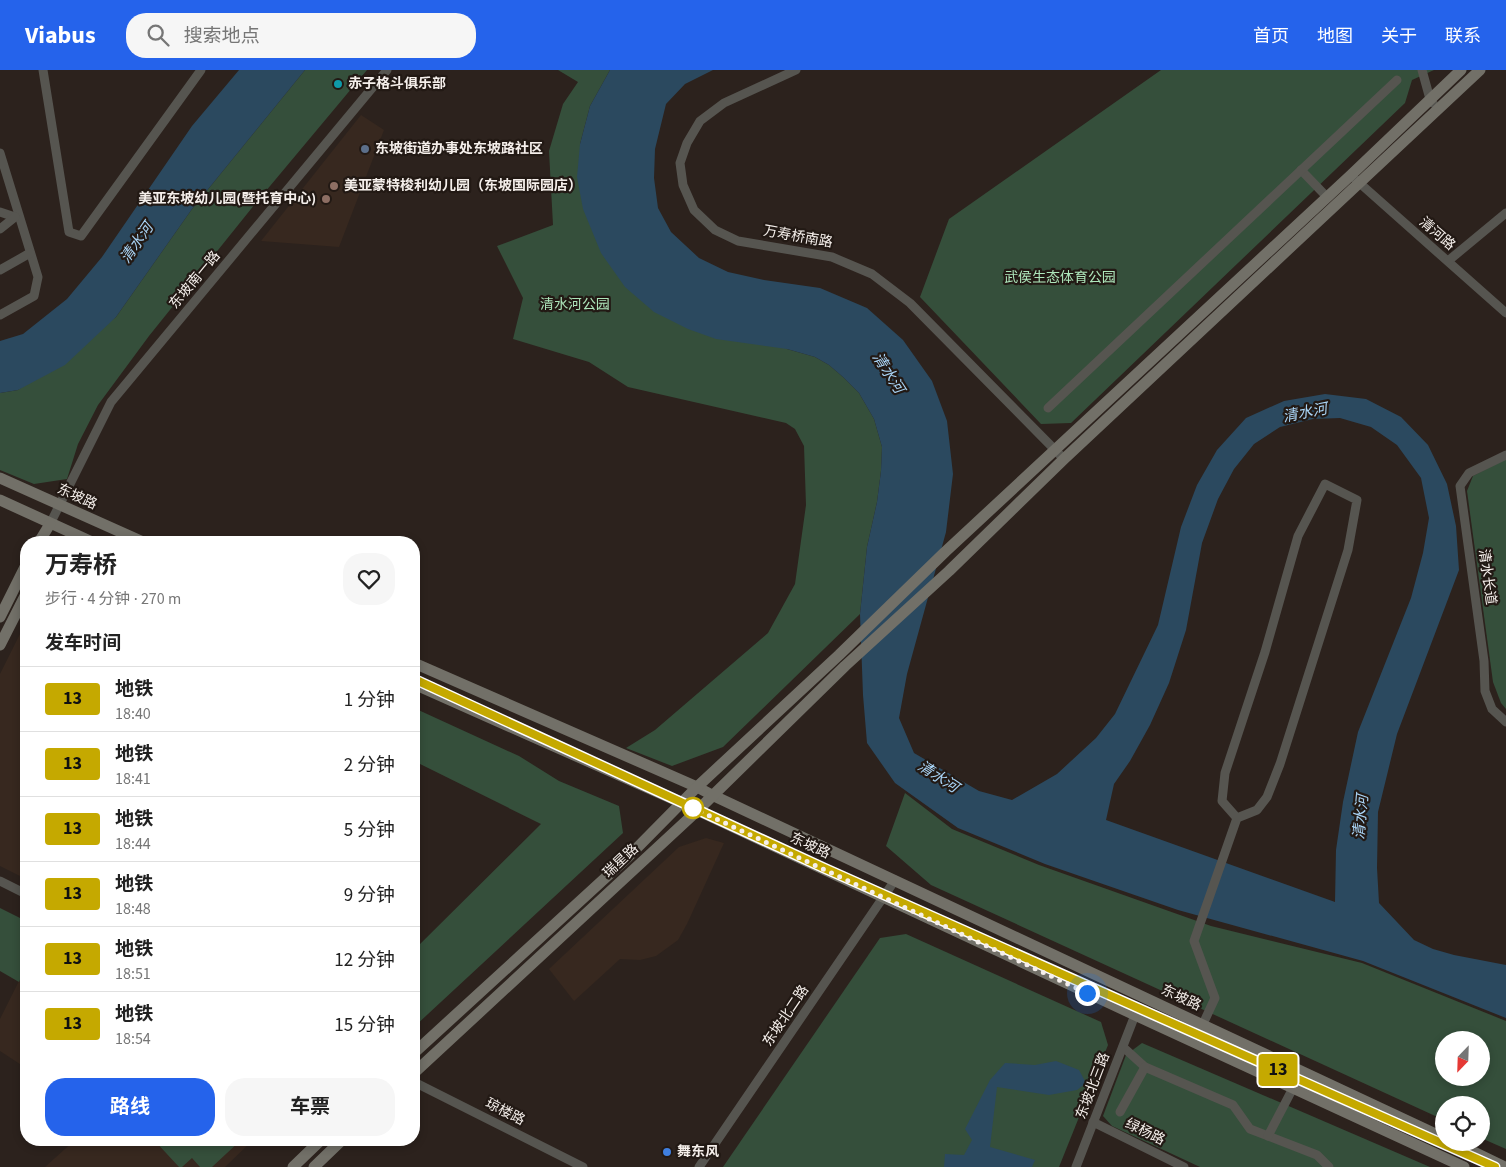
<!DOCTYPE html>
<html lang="zh">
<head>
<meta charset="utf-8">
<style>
  body { margin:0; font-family:"Source Sans 3","Noto Sans SC",sans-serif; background:#f6f6f6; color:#222; height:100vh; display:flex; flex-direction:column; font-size:19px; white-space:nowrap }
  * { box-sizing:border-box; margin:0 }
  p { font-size:16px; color:#767676 }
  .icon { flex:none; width:28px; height:28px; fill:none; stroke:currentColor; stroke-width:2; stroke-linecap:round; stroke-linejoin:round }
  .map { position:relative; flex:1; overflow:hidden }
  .panel { position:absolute; left:20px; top:466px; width:400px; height:610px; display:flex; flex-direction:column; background:#fff; border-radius:20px; box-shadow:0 2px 8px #0003 }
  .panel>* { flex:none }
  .badge { padding:0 10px; border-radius:4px; font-size:18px; line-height:32px }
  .needle { width:32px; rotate:203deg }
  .buttons { position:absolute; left:1435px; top:961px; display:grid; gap:10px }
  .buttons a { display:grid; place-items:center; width:55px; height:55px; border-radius:50%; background:#fff; box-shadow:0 2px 8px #0003; font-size:25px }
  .you { position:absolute; width:25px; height:25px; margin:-12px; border:4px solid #fff; border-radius:50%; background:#1a73e8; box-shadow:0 0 0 8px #1a73e833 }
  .map>.badge { position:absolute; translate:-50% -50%; box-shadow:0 0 0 2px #fff }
  h2 { padding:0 25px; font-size:19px; line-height:45px }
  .round { display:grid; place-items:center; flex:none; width:52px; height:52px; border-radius:20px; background:#f6f6f6 }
  .head { display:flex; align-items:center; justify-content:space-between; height:85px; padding:0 25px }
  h1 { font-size:24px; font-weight:700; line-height:38px }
  .action { display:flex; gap:10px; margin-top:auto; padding:10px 25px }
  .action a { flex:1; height:58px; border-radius:20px; background:#2563eb; color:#fff; font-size:20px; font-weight:700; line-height:58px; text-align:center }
  .action a+a { background:#f6f6f6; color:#222 }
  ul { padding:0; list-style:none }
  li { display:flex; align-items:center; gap:15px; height:65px; padding:0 25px; border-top:1px solid #e0e0e0 }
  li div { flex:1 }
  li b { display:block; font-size:19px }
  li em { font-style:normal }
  li .badge { min-width:55px; font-weight:700; text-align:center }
  header { display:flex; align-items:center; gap:30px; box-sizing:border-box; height:70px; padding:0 25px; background:#2563eb; color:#fff }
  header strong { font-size:24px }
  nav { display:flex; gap:28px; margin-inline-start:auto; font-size:18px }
  .search { width:350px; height:45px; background:#f6f6f6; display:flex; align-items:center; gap:12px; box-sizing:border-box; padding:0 18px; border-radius:20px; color:#767676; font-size:19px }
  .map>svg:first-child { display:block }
</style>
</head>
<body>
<header>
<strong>Viabus</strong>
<div class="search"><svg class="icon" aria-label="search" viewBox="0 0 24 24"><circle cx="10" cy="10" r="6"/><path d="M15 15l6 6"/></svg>搜索地点</div>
<nav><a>首页</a><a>地图</a><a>关于</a><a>联系</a></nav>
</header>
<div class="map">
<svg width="1506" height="1097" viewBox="0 0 1506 1097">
  <rect width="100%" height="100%" fill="#2c221d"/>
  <g fill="#37281f">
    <polygon points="361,45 384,60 339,177 261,171"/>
    <polygon points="26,552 26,809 0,796 0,604"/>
    <polygon points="706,768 724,773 687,854 678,870 656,886 640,890 620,889 574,931 549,899 679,777"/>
    <polygon points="26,897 26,998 0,981 0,949"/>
    <polygon points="75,1070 253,1070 225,1097 45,1097"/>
  </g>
  <g fill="#354f3b" fill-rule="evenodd">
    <polygon points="305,0 367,0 255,134 149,266 98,335 78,374 67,409 34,414 0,400 0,323 18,320 116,247 192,139"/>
    <polygon points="558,0 610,0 590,36 580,74 787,279 815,287 829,295 843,307 859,323 874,349 882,377 881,401 877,432 867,477 860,544 723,677 672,696 626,678 655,660 768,563 795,514 806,435 804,376 795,359 786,353 628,317 589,292 513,269 523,228 497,176 553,155 549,81 563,34 578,12"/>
    <polygon points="1161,0 1434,0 1412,10 1405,33 1071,353 1041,354 920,227 949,149"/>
    <polygon points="1506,389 1506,639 1501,633 1493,612 1467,421 1473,406"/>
    <polygon points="414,638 519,686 559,711 619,736 623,763 414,957 414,880 541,754 414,691"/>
    <path d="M 905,723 L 952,759 L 1039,795 L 1211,856 L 1362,893 L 1506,951 L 1506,1079 L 1481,1068 L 1481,1035 L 1444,1035 L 1444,1050 L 931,815 L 886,776 ZM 1444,970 L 1481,970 L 1481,1008 L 1444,1008 Z"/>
    <polygon points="0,838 26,851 26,897 19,912 0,901"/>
    <polygon points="906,864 1101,952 1108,975 1059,1097 723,1097 880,868"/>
    <polygon points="1142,973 1430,1097 1200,1097 1112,1056 1103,1046 1126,985"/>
    <polygon points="154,1070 241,1070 212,1097 200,1097 192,1088 182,1097 179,1097"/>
  </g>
  <g fill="#2b495f" fill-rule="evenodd">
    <polygon points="239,0 305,0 192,139 116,247 65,295 18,320 0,323 0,271 23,264 67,229 102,187 192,56"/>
    <path d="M 610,0 L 713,0 L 685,14 L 666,34 L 655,79 L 654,108 L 658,138 L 671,162 L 699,188 L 728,202 L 764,210 L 820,218 L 867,238 L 903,270 L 932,311 L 947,351 L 953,404 L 946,462 L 907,604 L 899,648 L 914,683 L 979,721 L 1012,730 L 1057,704 L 1096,668 L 1115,644 L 1158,555 L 1181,457 L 1197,415 L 1217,380 L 1246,348 L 1284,331 L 1325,324 L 1366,329 L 1401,347 L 1428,375 L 1447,414 L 1456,456 L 1459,500 L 1397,664 L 1378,742 L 1377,798 L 1379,833 L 1414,870 L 1433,879 L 1454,885 L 1506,895 L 1506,948 L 1363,891 L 1178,840 L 1045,794 L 958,758 L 895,713 L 867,673 L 863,625 L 860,544 L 867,477 L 877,432 L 881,401 L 882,377 L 874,349 L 859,323 L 843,307 L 829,295 L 815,287 L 787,279 L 716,269 L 688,259 L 654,242 L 625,217 L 601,183 L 583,139 L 577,107 L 580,74 L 590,36 ZM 1340,348 L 1371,357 L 1397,375 L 1421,408 L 1429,448 L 1423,483 L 1411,528 L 1358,662 L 1343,732 L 1336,780 L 1335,832 L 1106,750 L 1114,714 L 1130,691 L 1150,655 L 1169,613 L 1186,560 L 1202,473 L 1218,429 L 1234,399 L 1254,374 L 1280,357 L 1313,349 Z"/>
    <polygon points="1056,991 1079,1000 1086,1013 1077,1020 1049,1025 997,1017 990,1077 1035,1090 1032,1097 944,1097 945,1084 964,1085 972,1070 965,1059 990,1010 1005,993 1035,995"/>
  </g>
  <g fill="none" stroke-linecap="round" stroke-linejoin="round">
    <g stroke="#565550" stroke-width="9">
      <polyline points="43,0 69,162 81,166 201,0"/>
      <polyline points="796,0 724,33 700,51 687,73 680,93 683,115 694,140 715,160 738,171 832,187 872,204 910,233 1064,389"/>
      <polyline points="1422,0 1430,29 1433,33"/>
      <polyline points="0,83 38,207 34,226 0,245"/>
      <polyline points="1301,100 1327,127"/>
      <polyline points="1355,109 1506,243"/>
      <polyline points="0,142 15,147"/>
      <polyline points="0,159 15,147"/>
      <polyline points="1448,191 1506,143"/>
      <polyline points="0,200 30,183"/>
      <polyline points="1048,338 1397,10"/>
      <polyline points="1506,385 1469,403 1460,416 1484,591 1485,621 1492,639 1506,652"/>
      <polyline points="50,454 111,332 387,0"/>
      <polyline points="0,811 26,824"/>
      <polyline points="1203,954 1215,928 1194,871 1237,748 1257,740 1267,727 1280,694 1348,480 1357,430 1325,414 1298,466 1265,582 1225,703 1222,731 1237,748"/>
      <polyline points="1123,977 1145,997 1233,1035 1250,1059 1317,1085 1329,1097"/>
      <polyline points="414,1012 583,1097"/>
      <polyline points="1120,1042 1145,997"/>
      <polyline points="1093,1052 1184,1097"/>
      <polyline points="1268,1066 1293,1018"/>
      <polyline points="699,1097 895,810"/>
      <polyline points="1076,1097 1135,945"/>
    </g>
    <g stroke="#727068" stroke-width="11">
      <polyline points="0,408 143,472"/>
      <polyline points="0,430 92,472"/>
      <polyline points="39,472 50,454"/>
      <polyline points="0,547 26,495"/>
      <polyline points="0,575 26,524"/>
      <polyline points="414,593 697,717 712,725 1444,1068"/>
      <polyline points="414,614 682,733 1135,945 1464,1097"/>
      <polyline points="414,983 627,788 697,717 839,585 945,482 1351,105 1461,0"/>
      <polyline points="414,1003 697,741 845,596 949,501 1064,389 1480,0"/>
      <polyline points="1453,1072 1505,1097"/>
      <polyline points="293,1097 321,1070"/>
      <polyline points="314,1097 342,1070"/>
    </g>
  </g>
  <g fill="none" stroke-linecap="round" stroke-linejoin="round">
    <g stroke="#fff" stroke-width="11">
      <polyline id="line" points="414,609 824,798 1495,1097"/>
    </g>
    <use href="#line" stroke="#c5a900" stroke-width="8"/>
    <polyline stroke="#f5efeb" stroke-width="5" stroke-dasharray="0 9" points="693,738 1087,923"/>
  </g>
  <circle fill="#0f9aa8" stroke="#221914" stroke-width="2" cx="338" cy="14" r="5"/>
  <circle fill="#5c6f8a" stroke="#221914" stroke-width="2" cx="365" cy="79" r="5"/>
  <g fill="#8d6e63" stroke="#221914" stroke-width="2">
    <circle cx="334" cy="116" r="5"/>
    <circle cx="326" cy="129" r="5"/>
  </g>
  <circle fill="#fff" stroke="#c5a900" stroke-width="2.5" cx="693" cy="738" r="10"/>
  <circle fill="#3f7fe0" stroke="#221914" stroke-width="2" cx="667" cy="1082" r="5"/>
  <g text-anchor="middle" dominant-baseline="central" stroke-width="4.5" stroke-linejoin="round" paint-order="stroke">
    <g font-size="14" font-weight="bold" fill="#f5efeb" stroke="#221914" text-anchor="start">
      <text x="348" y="14">赤子格斗俱乐部</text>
      <text x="375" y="79">东坡街道办事处东坡路社区</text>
      <text x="344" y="116">美亚蒙特梭利幼儿园（东坡国际园店）</text>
      <text x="316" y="129" text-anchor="end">美亚东坡幼儿园(暨托育中心)</text>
      <text x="677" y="1082">舞东风</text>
    </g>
    <g font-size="14" fill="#f5efeb" stroke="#221914">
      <text transform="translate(1437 164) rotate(41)">清河路</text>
      <text transform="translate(798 167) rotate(10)">万寿桥南路</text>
      <text transform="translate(195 210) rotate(-50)">东坡南一路</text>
      <text transform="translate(77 427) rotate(24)">东坡路</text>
      <text transform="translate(1487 507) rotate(82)">清水长道</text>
      <text transform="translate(810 776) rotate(25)">东坡路</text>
      <text transform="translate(621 791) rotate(-43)">瑞星路</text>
      <text transform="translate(1181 928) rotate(25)">东坡路</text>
      <text transform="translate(786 946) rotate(-56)">东坡北二路</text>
      <text transform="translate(1093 1016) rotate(-69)">东坡北三路</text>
      <text transform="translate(505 1042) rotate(27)">琼楼路</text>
      <text transform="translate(1145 1062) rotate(26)">绿杨路</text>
    </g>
    <g font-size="14" fill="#ade5ba" stroke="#221914">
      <text x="1060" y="208">武侯生态体育公园</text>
      <text x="575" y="235">清水河公园</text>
    </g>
    <g font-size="15" font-style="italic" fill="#a9d4f6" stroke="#221914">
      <text transform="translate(137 173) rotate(-55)">清水河</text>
      <text transform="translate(888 303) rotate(57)">清水河</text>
      <text transform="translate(1305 343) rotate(-11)">清水河</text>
      <text transform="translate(938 707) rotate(33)">清水河</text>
      <text transform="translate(1361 747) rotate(-85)">清水河</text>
    </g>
  </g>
</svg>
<div class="buttons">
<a><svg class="needle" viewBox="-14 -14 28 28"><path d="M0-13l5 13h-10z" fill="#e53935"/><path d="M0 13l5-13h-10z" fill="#767676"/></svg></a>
<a><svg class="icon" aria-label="locate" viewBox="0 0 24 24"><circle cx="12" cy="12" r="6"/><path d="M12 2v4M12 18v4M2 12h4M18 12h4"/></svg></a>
</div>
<div class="you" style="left:1087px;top:923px"></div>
<b class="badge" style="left:1278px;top:1000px;background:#c5a900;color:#111">13</b>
<section class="panel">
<div class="head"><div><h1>万寿桥</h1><p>步行 · 4 分钟 · 270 m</p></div><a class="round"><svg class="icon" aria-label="heart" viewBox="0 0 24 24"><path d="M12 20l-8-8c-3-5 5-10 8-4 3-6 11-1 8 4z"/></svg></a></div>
<h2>发车时间</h2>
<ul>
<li><span class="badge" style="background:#c5a900;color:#111">13</span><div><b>地铁</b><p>18:40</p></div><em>1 分钟</em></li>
<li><span class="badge" style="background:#c5a900;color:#111">13</span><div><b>地铁</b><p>18:41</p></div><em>2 分钟</em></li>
<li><span class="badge" style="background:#c5a900;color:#111">13</span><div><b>地铁</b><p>18:44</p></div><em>5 分钟</em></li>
<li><span class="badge" style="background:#c5a900;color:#111">13</span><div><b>地铁</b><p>18:48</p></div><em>9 分钟</em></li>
<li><span class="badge" style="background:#c5a900;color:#111">13</span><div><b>地铁</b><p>18:51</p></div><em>12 分钟</em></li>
<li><span class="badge" style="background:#c5a900;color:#111">13</span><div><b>地铁</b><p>18:54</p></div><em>15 分钟</em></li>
</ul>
<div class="action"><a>路线</a><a>车票</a></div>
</section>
</div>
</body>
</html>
